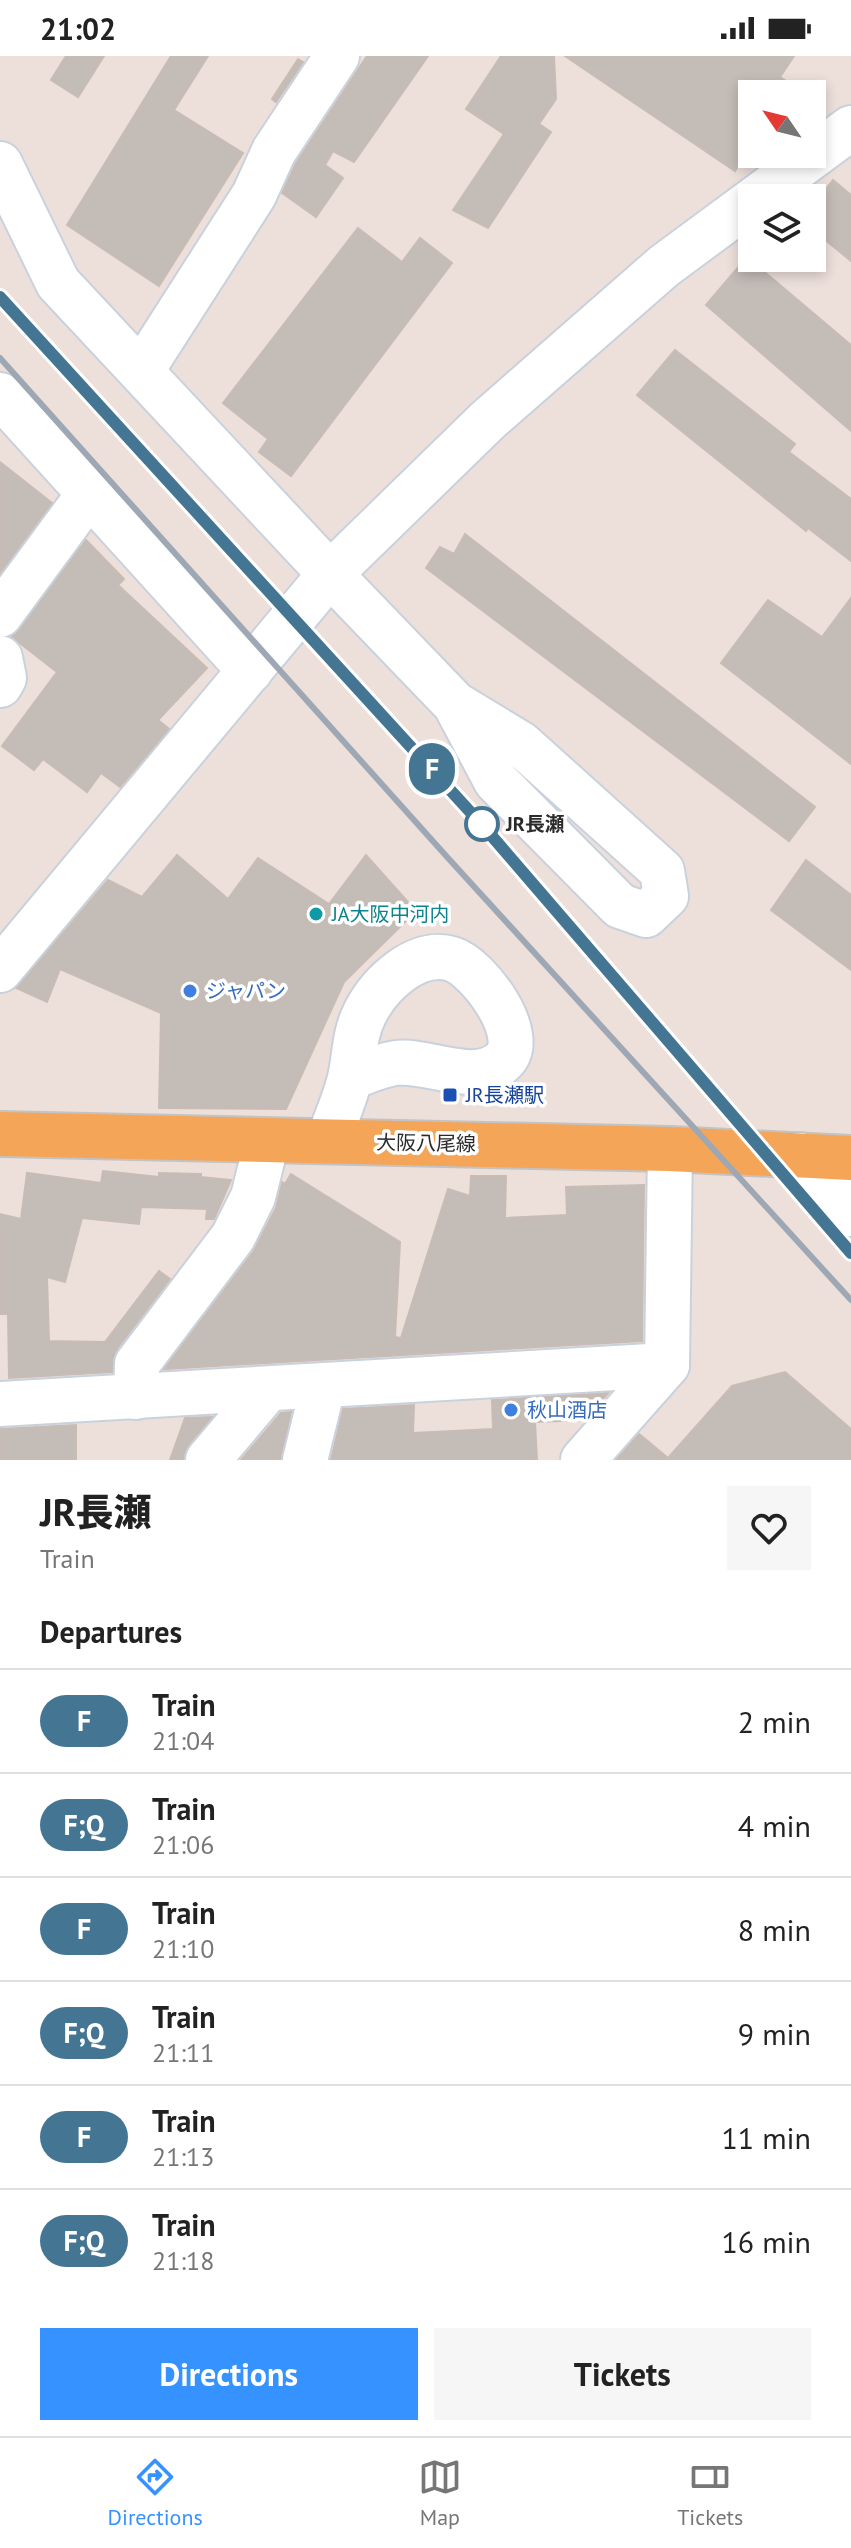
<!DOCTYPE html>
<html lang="en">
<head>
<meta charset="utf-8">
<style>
  body { margin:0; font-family:"PT Sans","Noto Sans JP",sans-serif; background:#f6f6f6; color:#222; height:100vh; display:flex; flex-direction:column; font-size:30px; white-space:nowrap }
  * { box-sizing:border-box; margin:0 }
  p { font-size:26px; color:#767676 }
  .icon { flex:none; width:44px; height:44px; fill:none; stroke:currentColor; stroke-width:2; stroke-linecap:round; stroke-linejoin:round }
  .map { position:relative; height:1404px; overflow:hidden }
  .side { display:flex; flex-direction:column; background:#fff; flex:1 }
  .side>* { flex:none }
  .badge { padding:0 16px; border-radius:26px; font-size:28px; line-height:52px }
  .needle { width:52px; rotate:305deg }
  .fabs { position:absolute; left:738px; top:24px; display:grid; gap:16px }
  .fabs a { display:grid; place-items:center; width:88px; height:88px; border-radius:0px; background:#fff; box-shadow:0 4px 12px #0003; font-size:40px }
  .map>.badge { position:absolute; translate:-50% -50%; box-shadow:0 0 0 4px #fff }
  h2 { padding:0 40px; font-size:30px; line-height:72px }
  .round { display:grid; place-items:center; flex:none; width:84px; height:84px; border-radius:0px; background:#f6f6f6 }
  .overview { display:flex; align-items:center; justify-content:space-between; height:136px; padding:0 40px }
  h1 { font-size:38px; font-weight:800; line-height:60px }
  .button { display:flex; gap:16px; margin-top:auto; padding:16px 40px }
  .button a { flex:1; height:92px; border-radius:0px; background:#3692ff; color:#fff; font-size:32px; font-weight:800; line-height:92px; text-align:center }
  .button a+a { background:#f6f6f6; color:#222 }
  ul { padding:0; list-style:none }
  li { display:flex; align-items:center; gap:24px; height:104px; padding:0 40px; border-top:2px solid #e0e0e0 }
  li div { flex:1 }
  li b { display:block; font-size:30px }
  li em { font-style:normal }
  li .badge { min-width:88px; font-weight:700; text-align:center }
  .status { display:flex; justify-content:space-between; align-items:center; height:56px; padding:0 40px; background:#fff; direction:ltr }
  .status svg { height:22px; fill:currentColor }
  .dock { display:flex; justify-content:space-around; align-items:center; height:112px; border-top:2px solid #e0e0e0; background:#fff; font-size:22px; color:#767676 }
  .dock a { display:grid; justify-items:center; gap:4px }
  .dock .selected { color:#3692ff }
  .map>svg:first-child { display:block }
</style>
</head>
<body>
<div class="status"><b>21:02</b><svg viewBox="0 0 49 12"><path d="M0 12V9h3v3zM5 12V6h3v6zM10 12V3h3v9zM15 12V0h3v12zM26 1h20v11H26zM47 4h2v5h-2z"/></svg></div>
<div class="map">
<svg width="851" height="1404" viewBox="0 0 851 1404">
  <rect width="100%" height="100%" fill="#ede0db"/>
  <g fill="#c4bcb7" stroke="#c8bcb5" stroke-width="2">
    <polygon points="66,0 104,0 78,41 51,24"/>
    <polygon points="171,0 208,0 174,54 243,97 159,230 67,169"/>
    <polygon points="367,0 428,0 354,106 333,95 325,109 343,122 316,161 282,137 296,107"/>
    <polygon points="501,0 554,0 556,43 539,68 551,76 488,172 453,154 504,78 466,53"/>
    <polygon points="565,0 794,0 780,21 806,38 752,38 752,90 735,115"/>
    <polygon points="298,3 303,6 276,46 272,43"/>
    <polygon points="833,124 851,139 851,205 812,173 812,150"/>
    <polygon points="358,172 402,206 420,182 452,207 291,420 259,396 268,383 223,347"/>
    <polygon points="747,201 851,289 851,375 706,249"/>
    <polygon points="675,294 795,388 789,396 851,443 851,505 808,472 806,475 637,339"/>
    <polygon points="0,406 52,447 0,517"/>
    <polygon points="465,478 815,751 789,785 426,512 440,491 454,498"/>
    <polygon points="86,484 124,523 118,529 207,612 158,664 169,673 120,731 101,717 87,736 43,703 34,714 2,690 57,616 12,581"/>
    <polygon points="851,542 851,708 721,607 768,544 822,581"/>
    <polygon points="177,799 228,843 258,802 329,848 366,799 416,855 344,926 286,1053 159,1052 161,957 60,913 47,946 16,932 108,824 142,841"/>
    <polygon points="806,804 851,839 851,914 771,854"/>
    <polygon points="103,1115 159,1121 159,1117 201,1118 201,1121 231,1124 214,1163 206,1163 207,1153 141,1151 139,1168 82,1162 65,1226 47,1221 49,1285 105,1286 159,1215 170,1223 117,1293 112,1316 9,1322 8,1258 0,1258 0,1158 21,1163 27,1117 101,1127"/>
    <polygon points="291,1118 400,1186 395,1281 401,1282 448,1133 470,1140 471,1120 506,1120 505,1162 567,1159 566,1131 644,1129 642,1285 164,1313 253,1196 276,1152 282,1126 285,1128"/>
    <polygon points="785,1316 851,1373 851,1404 616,1404 639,1378 668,1402 732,1330"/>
    <polygon points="608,1337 585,1364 535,1366 537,1404 331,1404 343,1353 414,1349 413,1377 493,1373 492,1344"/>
    <polygon points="291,1356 281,1404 241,1404 281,1357"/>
    <polygon points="212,1361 189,1388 184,1404 170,1404 185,1362"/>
    <polygon points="76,1369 76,1403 0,1404 1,1373"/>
  </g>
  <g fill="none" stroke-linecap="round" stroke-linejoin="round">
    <g stroke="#c9d2dc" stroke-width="48">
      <g id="minor">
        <polyline points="0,108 58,227 330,518 455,648 521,688 662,815 666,840 646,859 620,850 496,725 455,648"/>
        <polyline points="756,142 851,72"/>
        <polyline points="142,314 254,139 274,95 337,0"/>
        <polyline points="0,339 250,615"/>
        <polyline points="0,559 89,438"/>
        <polyline points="0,602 4,622 0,629"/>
        <polyline points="0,914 330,518 488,364 664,210 752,145"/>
        <path d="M 328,1085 C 335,1065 345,1043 350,1022 C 355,1000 354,978 365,957 C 379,929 416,892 452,903 C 478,911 530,980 503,1005 C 475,1031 429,1003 396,1007 C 381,1009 365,1016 350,1022"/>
        <polyline points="800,1099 851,1158"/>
        <polyline points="136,1341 137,1308 233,1181 253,1141 267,1085"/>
        <polyline points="0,1348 667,1309"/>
        <polyline points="208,1404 267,1334"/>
        <polyline points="305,1404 323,1331"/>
        <polyline points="583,1404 667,1309 670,1093"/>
      </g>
    </g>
    <g stroke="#c3c3c3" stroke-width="48">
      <polyline id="major" points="0,1078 670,1093 851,1102"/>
    </g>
    <use href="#minor" stroke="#fff" stroke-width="44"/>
    <use href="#major" stroke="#f5a558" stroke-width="44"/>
    <g stroke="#9ea8b5" stroke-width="6">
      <polyline points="0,241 484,771 851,1197"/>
      <polyline points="0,302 448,802 851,1244"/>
    </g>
  </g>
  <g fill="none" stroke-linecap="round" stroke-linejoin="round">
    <g stroke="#fff" stroke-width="18">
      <polyline id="line" points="0,241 484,771 851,1197"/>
    </g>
    <use href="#line" stroke="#447694" stroke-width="12"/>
  </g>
  <circle fill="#fff" stroke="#447694" stroke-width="4" cx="482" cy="768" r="16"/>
  <circle fill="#0f9aa8" stroke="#fff" stroke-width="3" cx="316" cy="858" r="8"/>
  <g fill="#3f7fe0" stroke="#fff" stroke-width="3">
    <circle cx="190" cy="935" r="8"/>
    <circle cx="511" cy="1354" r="8"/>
  </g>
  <rect fill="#1a4fb4" stroke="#fff" stroke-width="3" x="442" y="1031" width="16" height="16" rx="4"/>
  <g text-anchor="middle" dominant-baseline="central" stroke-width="7" stroke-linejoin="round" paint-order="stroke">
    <g font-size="20" font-weight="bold" fill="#2a2a2a" stroke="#fff" text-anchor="start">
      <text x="506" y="768">JR長瀬</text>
    </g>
    <g font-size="20" fill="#0d838f" stroke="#fff" text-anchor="start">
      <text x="332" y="858">JA大阪中河内</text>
    </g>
    <g font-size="20" fill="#366cbe" stroke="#fff" text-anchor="start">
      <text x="206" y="935">ジャパン</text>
      <text x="527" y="1354">秋山酒店</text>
    </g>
    <g font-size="20" fill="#164399" stroke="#fff" text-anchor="start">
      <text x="466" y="1039">JR長瀬駅</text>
    </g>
    <g font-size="20" fill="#2a2a2a" stroke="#fff">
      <text transform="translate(426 1087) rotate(1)">大阪八尾線</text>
    </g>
  </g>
</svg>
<div class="fabs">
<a><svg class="needle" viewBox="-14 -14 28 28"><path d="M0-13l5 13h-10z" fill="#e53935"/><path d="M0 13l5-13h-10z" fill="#767676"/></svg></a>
<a><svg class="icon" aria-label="layers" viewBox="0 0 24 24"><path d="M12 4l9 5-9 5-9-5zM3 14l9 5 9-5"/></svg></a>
</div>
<b class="badge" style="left:432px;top:713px;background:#447694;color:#fff">F</b>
</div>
<section class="side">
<div class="overview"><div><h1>JR長瀬</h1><p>Train</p></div><a class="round"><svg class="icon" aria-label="heart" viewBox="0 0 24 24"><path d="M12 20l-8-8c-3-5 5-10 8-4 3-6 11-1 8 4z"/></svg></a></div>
<h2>Departures</h2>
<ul>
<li><span class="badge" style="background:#447694;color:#fff">F</span><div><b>Train</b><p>21:04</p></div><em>2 min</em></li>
<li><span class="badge" style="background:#447694;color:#fff">F;Q</span><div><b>Train</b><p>21:06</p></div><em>4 min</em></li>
<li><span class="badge" style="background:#447694;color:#fff">F</span><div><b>Train</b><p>21:10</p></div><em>8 min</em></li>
<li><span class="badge" style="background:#447694;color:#fff">F;Q</span><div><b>Train</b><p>21:11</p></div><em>9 min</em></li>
<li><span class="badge" style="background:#447694;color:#fff">F</span><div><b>Train</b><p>21:13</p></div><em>11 min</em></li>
<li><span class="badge" style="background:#447694;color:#fff">F;Q</span><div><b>Train</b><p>21:18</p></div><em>16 min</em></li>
</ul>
<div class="button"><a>Directions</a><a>Tickets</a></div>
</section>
<nav class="dock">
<a class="selected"><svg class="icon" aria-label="directions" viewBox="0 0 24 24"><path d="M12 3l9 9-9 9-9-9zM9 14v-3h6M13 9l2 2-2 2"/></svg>Directions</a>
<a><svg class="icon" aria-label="map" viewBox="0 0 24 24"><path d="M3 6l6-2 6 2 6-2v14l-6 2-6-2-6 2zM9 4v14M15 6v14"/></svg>Map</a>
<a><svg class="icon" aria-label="tickets" viewBox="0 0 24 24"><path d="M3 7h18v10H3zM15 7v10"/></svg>Tickets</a>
</nav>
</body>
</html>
